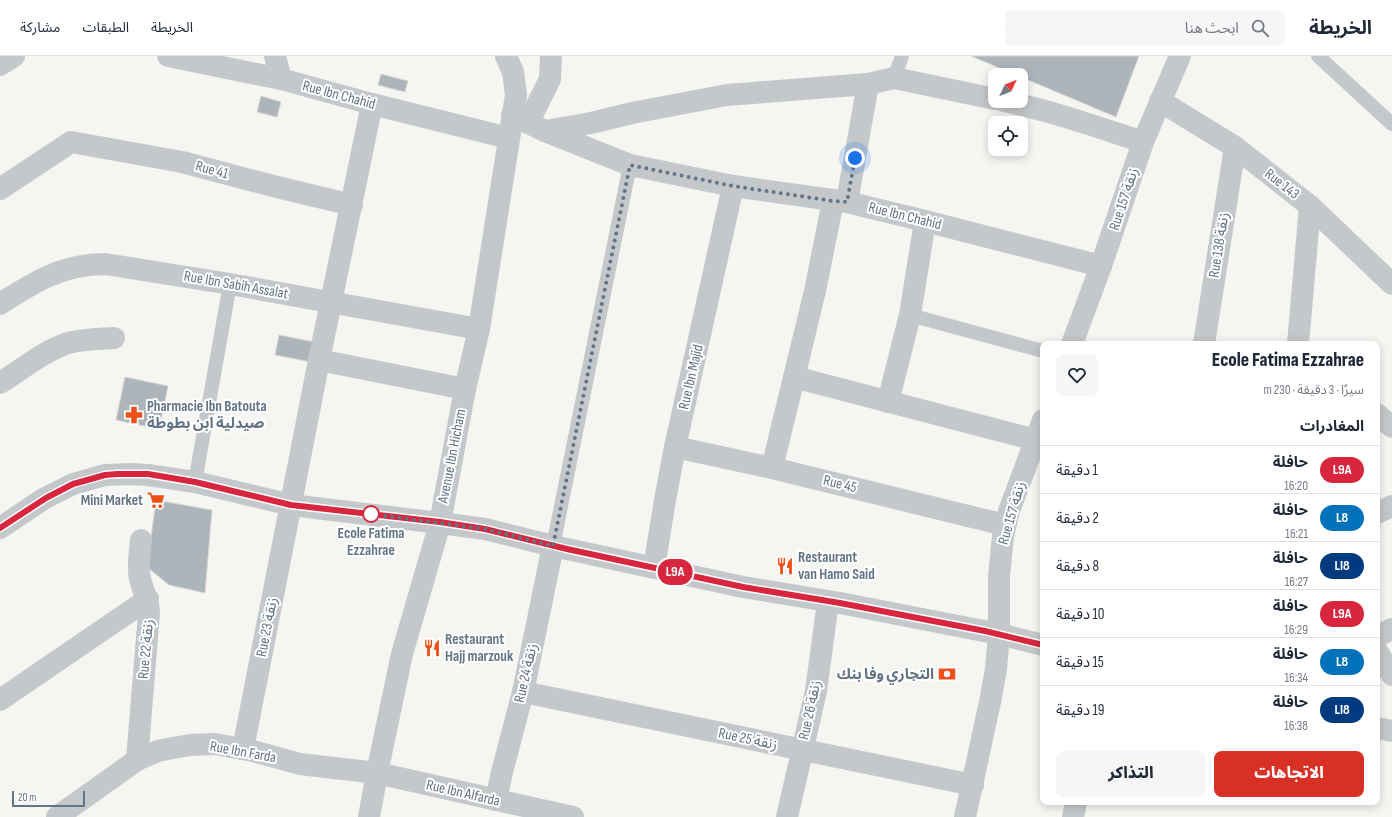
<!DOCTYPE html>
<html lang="ar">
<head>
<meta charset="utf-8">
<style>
  body { margin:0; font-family:"Sofia Sans Condensed","Noto Sans Arabic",sans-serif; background:#f6f6f7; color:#1f2937; direction:rtl; height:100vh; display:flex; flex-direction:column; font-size:15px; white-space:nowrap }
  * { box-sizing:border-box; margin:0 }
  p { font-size:13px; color:#747a83 }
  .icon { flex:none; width:22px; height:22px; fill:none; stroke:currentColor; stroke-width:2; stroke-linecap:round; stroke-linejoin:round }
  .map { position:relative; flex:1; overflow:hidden; direction:ltr }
  .panel { position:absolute; left:1040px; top:285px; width:340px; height:464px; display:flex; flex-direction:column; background:#fff; border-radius:8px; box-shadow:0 2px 10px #0003; direction:rtl }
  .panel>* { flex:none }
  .badge { padding:0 8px; border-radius:13px; font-size:14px; line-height:26px }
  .needle { width:26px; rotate:47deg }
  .controls { position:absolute; left:988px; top:12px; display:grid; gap:8px }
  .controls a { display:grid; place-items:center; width:40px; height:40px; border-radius:8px; background:#fff; box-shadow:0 2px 10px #0003; font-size:20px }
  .scale { position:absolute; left:12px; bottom:10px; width:73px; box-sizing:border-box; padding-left:4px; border:2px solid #627485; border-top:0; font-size:11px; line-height:14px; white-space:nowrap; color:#627485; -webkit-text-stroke:3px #fff; paint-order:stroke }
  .you { position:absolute; width:20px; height:20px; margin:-10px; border:3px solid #fff; border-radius:50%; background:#1a73e8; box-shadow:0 0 0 6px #1a73e833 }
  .map>.badge { position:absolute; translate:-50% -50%; box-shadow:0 0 0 2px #fff }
  h2 { padding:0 16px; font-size:15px; line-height:36px }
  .round { display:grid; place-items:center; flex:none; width:42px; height:42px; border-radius:8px; background:#f6f6f7 }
  .headline { display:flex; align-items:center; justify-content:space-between; height:68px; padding:0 16px }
  h1 { font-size:19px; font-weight:800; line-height:30px }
  .cta { display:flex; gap:8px; margin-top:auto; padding:8px 16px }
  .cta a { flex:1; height:46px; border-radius:8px; background:#d93025; color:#fff; font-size:16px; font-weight:800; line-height:46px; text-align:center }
  .cta a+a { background:#f6f6f7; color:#1f2937 }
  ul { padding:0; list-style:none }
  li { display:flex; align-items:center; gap:12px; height:48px; padding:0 16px; border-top:1px solid #e0e1e3 }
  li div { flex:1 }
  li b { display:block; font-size:15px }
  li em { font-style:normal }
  li .badge { min-width:44px; font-weight:700; text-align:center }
  header { display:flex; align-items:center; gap:24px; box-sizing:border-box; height:56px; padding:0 20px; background:#fff; border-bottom:1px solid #e0e1e3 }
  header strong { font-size:19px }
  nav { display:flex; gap:22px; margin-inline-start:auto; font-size:14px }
  .search { width:280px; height:36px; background:#f6f6f7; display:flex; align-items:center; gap:10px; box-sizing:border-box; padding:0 14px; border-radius:8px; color:#747a83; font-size:15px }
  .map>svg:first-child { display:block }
</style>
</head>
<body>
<header>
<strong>الخريطة</strong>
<div class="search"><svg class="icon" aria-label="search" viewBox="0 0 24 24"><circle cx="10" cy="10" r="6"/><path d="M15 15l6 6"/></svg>ابحث هنا</div>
<nav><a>الخريطة</a><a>الطبقات</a><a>مشاركة</a></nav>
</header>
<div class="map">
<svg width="1392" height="761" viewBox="0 0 1392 761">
  <rect width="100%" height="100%" fill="#f5f6f1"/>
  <g fill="#adb4ba" stroke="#d7d7d4">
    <polygon points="971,0 1139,0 1116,61 1021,21 1021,19 1016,19"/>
    <polygon points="381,18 408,25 405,36 378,29"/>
    <polygon points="261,40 281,46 277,61 257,56"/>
    <polygon points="279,279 314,286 311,306 275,299"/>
    <polygon points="125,321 168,330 159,373 116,364"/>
    <polygon points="156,444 212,454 205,537 169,529 147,511"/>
  </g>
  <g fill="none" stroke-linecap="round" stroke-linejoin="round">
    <g stroke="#c4c8cb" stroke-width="14">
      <polyline points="1318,0 1392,68"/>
      <polyline points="894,22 902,0"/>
      <polyline points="910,259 1043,295"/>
      <polyline points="195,426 230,228"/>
      <polyline points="553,490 630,109"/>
    </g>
    <g stroke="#c4c8cb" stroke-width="22">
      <polyline points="168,0 281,23 372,48 509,82"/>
      <polyline points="275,0 281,23"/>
      <polyline points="0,9 14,0"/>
      <path d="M 1004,45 C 1052,55 1097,71 1143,86"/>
      <polyline points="1160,45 1235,91 1310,150 1392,228"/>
      <polyline points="512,59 545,75 591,67 632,57 727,39 868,28 894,22 995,43"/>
      <polyline points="528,67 550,23 551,0"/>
      <polyline points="545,75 630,109 733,130 847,146 925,165 1101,210"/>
      <polyline points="0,133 71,86 182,106 273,130 352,149"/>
      <polyline points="847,146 868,28"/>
      <path d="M 0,248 C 34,226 63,208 105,208 L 230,228 L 479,273"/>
      <polyline points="1072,288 1101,210 1143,86 1180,0"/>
      <polyline points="1204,288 1235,91"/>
      <polyline points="1298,288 1310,150"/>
      <polyline points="319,304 465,333"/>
      <polyline points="794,321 1036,384"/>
      <path d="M 0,327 C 21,314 44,295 68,287 C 83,283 99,283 114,282"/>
      <polyline points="888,346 910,259 925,165"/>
      <polyline points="1377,358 1392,371"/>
      <polyline points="675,391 772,412 1005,469"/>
      <polyline points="772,412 815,235 833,145"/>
      <polyline points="1377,457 1392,450"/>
      <polyline points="654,512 665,444 675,391 733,130"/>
      <polyline points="1377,580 1392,573"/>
      <polyline points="1377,595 1392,619"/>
      <polyline points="523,636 973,729"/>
      <polyline points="0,644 148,543"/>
      <polyline points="243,693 319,304 372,48"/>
      <path d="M 137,704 L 149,557 C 149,545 143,535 140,523 C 137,510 140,497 141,484"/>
      <polyline points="496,744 502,716 523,636 553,490"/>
      <polyline points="57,761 137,704 158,695 173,692 190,689 215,688 253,695 300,708 377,717 573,761"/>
      <polyline points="369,761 377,717 402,598 440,467 465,333 479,273 516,39 513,16 506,0"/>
      <polyline points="787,761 816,635 828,546"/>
      <polyline points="965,761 990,646 996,613 999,578 999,520 1003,480 1009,455 1043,364"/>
    </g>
    <g stroke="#c4c8cb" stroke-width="22">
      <polyline points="0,472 45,442 73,428 105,419 131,418 148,419 195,426 291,449 440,467 485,473 553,490 743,531 840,547 999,578 1043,589"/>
      <polyline points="1377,672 1392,675"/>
      <polyline points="1073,761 1076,746"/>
    </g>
  </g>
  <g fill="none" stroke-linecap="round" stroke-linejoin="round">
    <g stroke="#fff" stroke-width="9">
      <polyline id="line" points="0,472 46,442 73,428 105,419 117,418 148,418 195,426 291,449 440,466 485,473 567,493 743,531 840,547 985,575 1043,589"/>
    </g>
    <use href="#line" stroke="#d7263d" stroke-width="6"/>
    <polyline stroke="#627485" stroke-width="4" stroke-dasharray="0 7.2" points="371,458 485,473 553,490 630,109 733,130 833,145 847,146 855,102"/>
  </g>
  <defs>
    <g id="pharmacy-bare" transform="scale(1.38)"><path d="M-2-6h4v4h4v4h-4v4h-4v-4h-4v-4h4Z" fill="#ef5018" stroke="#fff" stroke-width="2.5" paint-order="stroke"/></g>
    <g id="supermarket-bare" transform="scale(1.38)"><path d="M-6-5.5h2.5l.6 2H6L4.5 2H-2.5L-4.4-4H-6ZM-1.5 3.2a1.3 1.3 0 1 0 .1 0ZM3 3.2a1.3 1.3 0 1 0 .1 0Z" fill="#ef5018" stroke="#fff" stroke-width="2.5" paint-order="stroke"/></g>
    <g id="restaurant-bare" transform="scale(1.38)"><path d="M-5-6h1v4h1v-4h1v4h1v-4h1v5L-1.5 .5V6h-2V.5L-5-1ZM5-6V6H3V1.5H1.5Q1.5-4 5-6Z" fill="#ef5018" stroke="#fff" stroke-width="2.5" paint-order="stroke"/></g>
    <g id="bank-bare" transform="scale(1.38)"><path d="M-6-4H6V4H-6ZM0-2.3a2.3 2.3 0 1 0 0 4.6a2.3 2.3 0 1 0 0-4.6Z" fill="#ef5018" stroke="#fff" stroke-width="2.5" paint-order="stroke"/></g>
  </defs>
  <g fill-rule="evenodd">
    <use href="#pharmacy-bare" x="134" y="359"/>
    <use href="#supermarket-bare" x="156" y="444"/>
    <use href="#restaurant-bare" x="785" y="510"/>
    <use href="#restaurant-bare" x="432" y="592"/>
    <use href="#bank-bare" x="947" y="618"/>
  </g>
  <circle fill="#fff" stroke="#d7263d" stroke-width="2" cx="371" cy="458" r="8"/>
  <g text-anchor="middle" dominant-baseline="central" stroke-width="4" stroke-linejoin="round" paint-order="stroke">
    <g font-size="15" fill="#627485" stroke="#fff">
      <text transform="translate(339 39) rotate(15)">Rue Ibn Chahid</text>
      <text transform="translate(212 114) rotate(15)">Rue 41</text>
      <text transform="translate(1282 128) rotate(38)">Rue 143</text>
      <text transform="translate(1124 143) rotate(-72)">Rue 157 زنقة</text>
      <text transform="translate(905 160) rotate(14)">Rue Ibn Chahid</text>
      <text transform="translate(1219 189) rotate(-81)">Rue 138 زنقة</text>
      <text transform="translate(236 229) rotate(10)">Rue Ibn Sabih Assalat</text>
      <text transform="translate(691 321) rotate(-77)">Rue Ibn Majid</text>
      <text transform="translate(452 400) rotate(-79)">Avenue Ibn Hicham</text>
      <text transform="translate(840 428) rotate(14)">Rue 45</text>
      <text transform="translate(1012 457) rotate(-74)">Rue 157 زنقة</text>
      <text transform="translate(267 571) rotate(-79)">Rue 23 زنقة</text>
      <text transform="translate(146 593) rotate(-85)">Rue 22 زنقة</text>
      <text transform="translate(526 617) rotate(-77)">Rue 24 زنقة</text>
      <text transform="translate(810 654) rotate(-78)">Rue 26 زنقة</text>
      <text transform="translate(748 683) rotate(12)">Rue 25 زنقة</text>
      <text transform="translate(243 696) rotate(10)">Rue Ibn Farda</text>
      <text transform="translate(463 737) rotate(13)">Rue Ibn Alfarda</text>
    </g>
    <g font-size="15" font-weight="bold" fill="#627485" stroke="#fff" text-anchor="start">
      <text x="147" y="350">Pharmacie Ibn Batouta<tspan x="147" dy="17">صيدلية ابن بطوطة</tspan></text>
      <text x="143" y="444" text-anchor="end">Mini Market</text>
      <text x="798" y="501">Restaurant<tspan x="798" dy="17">van Hamo Said</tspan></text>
      <text x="445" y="583">Restaurant<tspan x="445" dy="17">Hajj marzouk</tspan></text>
      <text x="934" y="618" text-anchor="end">التجاري وفا بنك</text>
    </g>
    <g font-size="15" font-weight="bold" fill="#627485" stroke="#fff">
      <text x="371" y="477">Ecole Fatima<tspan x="371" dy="17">Ezzahrae</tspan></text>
    </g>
  </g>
</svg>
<div class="controls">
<a><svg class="needle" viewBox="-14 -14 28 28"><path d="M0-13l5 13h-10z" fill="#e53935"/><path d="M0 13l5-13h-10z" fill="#747a83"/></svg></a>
<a><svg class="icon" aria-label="locate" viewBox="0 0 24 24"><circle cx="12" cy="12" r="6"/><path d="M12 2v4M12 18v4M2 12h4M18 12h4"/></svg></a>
</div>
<div class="scale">20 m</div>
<div class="you" style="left:855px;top:102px"></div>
<b class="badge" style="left:675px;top:516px;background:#d7263d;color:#fff">L9A</b>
<section class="panel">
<div class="headline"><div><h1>Ecole Fatima Ezzahrae</h1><p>سيرًا · 3 دقيقة · 230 m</p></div><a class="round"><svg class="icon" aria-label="heart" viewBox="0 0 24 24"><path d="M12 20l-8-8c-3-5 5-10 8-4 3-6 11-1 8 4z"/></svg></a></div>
<h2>المغادرات</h2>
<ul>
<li><span class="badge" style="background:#d7263d;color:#fff">L9A</span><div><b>حافلة</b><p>16:20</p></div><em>1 دقيقة</em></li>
<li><span class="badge" style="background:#0072bc;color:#fff">L8</span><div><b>حافلة</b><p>16:21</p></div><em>2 دقيقة</em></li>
<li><span class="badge" style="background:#003b80;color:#fff">LI8</span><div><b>حافلة</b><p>16:27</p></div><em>8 دقيقة</em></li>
<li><span class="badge" style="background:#d7263d;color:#fff">L9A</span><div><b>حافلة</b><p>16:29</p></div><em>10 دقيقة</em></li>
<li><span class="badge" style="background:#0072bc;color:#fff">L8</span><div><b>حافلة</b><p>16:34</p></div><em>15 دقيقة</em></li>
<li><span class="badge" style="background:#003b80;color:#fff">LI8</span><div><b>حافلة</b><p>16:38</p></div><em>19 دقيقة</em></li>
</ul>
<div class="cta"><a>الاتجاهات</a><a>التذاكر</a></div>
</section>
</div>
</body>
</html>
